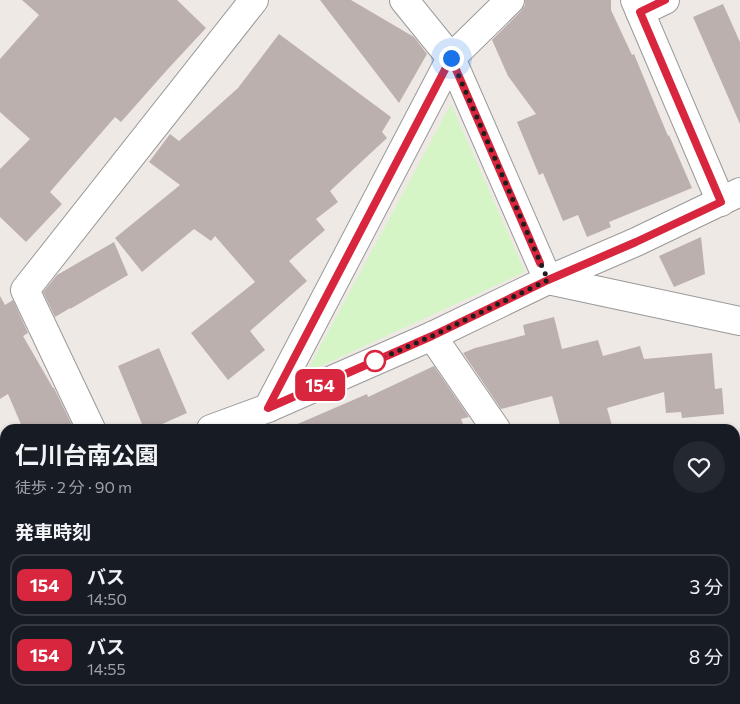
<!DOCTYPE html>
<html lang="ja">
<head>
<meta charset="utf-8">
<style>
  body { margin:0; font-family:Commissioner,"Noto Sans JP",sans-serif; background:#242831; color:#f1f3f6; height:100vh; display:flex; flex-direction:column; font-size:19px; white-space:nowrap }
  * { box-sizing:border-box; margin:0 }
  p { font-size:16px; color:#9ea1a6 }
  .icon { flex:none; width:28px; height:28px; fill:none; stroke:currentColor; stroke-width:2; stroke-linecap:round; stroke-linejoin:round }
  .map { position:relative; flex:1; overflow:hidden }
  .sheet { position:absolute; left:0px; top:424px; width:740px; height:281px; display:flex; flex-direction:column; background:#171b24; border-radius:15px 15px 0 0; box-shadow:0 1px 4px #0004 }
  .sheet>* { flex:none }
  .badge { padding:0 10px; border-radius:8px; font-size:18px; line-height:32px }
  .you { position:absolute; width:25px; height:25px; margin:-12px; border:4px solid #fff; border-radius:50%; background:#1a73e8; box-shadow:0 0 0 8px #1a73e833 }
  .map>.badge { position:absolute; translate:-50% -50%; box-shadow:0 0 0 2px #fff }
  h2 { padding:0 15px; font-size:19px; line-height:45px }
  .round { display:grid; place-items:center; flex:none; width:52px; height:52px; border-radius:26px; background:#242831 }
  .overview { display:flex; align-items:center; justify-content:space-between; height:85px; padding:0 15px }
  h1 { font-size:24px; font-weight:700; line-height:38px }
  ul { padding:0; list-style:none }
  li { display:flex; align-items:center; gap:15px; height:62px; margin:0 10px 8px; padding:0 5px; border:2px solid #363941; border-radius:15px }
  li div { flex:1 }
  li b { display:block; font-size:19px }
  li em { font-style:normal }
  li .badge { min-width:55px; font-weight:700; text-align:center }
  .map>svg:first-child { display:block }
</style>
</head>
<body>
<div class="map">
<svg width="740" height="704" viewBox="0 0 740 704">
  <rect width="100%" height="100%" fill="#efe9e6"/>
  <polygon fill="#d5f5c7" points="451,104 525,272 306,373"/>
  <g fill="#bcb0af">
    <polygon points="22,0 177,0 206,28 167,70 121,122 115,117 50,192 62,204 26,242 0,217 0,169 30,139 0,112 0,59 39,15"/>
    <polygon points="320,0 351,0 414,37 427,54 399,103"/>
    <polygon points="525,0 611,0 611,10 632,55 634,54 668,136 669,135 692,188 609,222 611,227 587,237 578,215 563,221 543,173 539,175 517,122 536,114 508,76 492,40 521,11 525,5"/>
    <polygon points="723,4 740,42 740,124 693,17"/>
    <polygon points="279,34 391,117 382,132 387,138 330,191 338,202 316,219 325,230 289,261 307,281 250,331 265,350 228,380 191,333 255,282 215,236 211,241 194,229 142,272 115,238 180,185 149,162 170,134 179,141 238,88"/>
    <polygon points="701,237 705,274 674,287 659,256"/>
    <polygon points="114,242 128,275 70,309 70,308 55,317 43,292 57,275"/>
    <polygon points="0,296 5,305 13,300 28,333 23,336 53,388 54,388 74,429 23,429 8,394 0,399"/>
    <polygon points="554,317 562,349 598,340 603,356 640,346 644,359 712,353 715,389 722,388 724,414 682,418 681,412 666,413 664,392 607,408 613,429 561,429 552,396 501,409 463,353 475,348 525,335 523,325"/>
    <polygon points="159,348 187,413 151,429 144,429 118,366"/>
    <polygon points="434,366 469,417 461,419 465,429 286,429 367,394 368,397"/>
  </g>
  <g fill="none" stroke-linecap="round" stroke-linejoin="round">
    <g stroke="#999" stroke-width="30">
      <g id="street">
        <polyline points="404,0 451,58 548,280"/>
        <polyline points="635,0 721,202"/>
        <polyline points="640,12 665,0"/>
        <polyline points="548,280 740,321"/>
        <polyline points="432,336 496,429"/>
        <polyline points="268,408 451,58 510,0"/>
        <polyline points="91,429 25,290 254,0"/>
        <polyline points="211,429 268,408 432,336 548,280 636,242 740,192"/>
        <polyline points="0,509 5,507"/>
        <polyline points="735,544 740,545"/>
        <polyline points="735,643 740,641"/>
        <polyline points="226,700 228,704"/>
        <polyline points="74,704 85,700"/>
        <polyline points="604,704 613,700"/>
      </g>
    </g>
    <use href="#street" stroke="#fff" stroke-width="28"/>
    <g stroke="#6d6d6d" stroke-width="4" stroke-dasharray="10 10" stroke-linecap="butt">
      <polyline points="735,684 740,681"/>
      <polyline points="692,704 700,700"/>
      <polyline points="736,704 740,702"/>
    </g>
  </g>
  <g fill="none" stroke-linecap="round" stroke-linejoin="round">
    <g stroke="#fff" stroke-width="11">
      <polyline id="line" points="540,263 451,58 268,408 432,336 548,280 636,242 721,202 640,12 665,0"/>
    </g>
    <use href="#line" stroke="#d7263d" stroke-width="8"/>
    <polyline stroke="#1f1f1f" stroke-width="5" stroke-dasharray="0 9" points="375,361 432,336 548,280 451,58"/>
  </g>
  <circle fill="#fff" stroke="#d7263d" stroke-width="2.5" cx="375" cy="361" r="10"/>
</svg>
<div class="you" style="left:451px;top:58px"></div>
<b class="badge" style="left:320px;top:385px;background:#d7263d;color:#fff">154</b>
<section class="sheet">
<div class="overview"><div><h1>仁川台南公園</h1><p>徒歩 · 2 分 · 90 m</p></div><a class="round"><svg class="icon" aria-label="heart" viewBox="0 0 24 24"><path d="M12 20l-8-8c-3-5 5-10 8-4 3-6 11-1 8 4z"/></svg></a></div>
<h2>発車時刻</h2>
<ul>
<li><span class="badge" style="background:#d7263d;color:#fff">154</span><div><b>バス</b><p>14:50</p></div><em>3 分</em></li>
<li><span class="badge" style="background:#d7263d;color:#fff">154</span><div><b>バス</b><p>14:55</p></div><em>8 分</em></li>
</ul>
</section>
</div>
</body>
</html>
